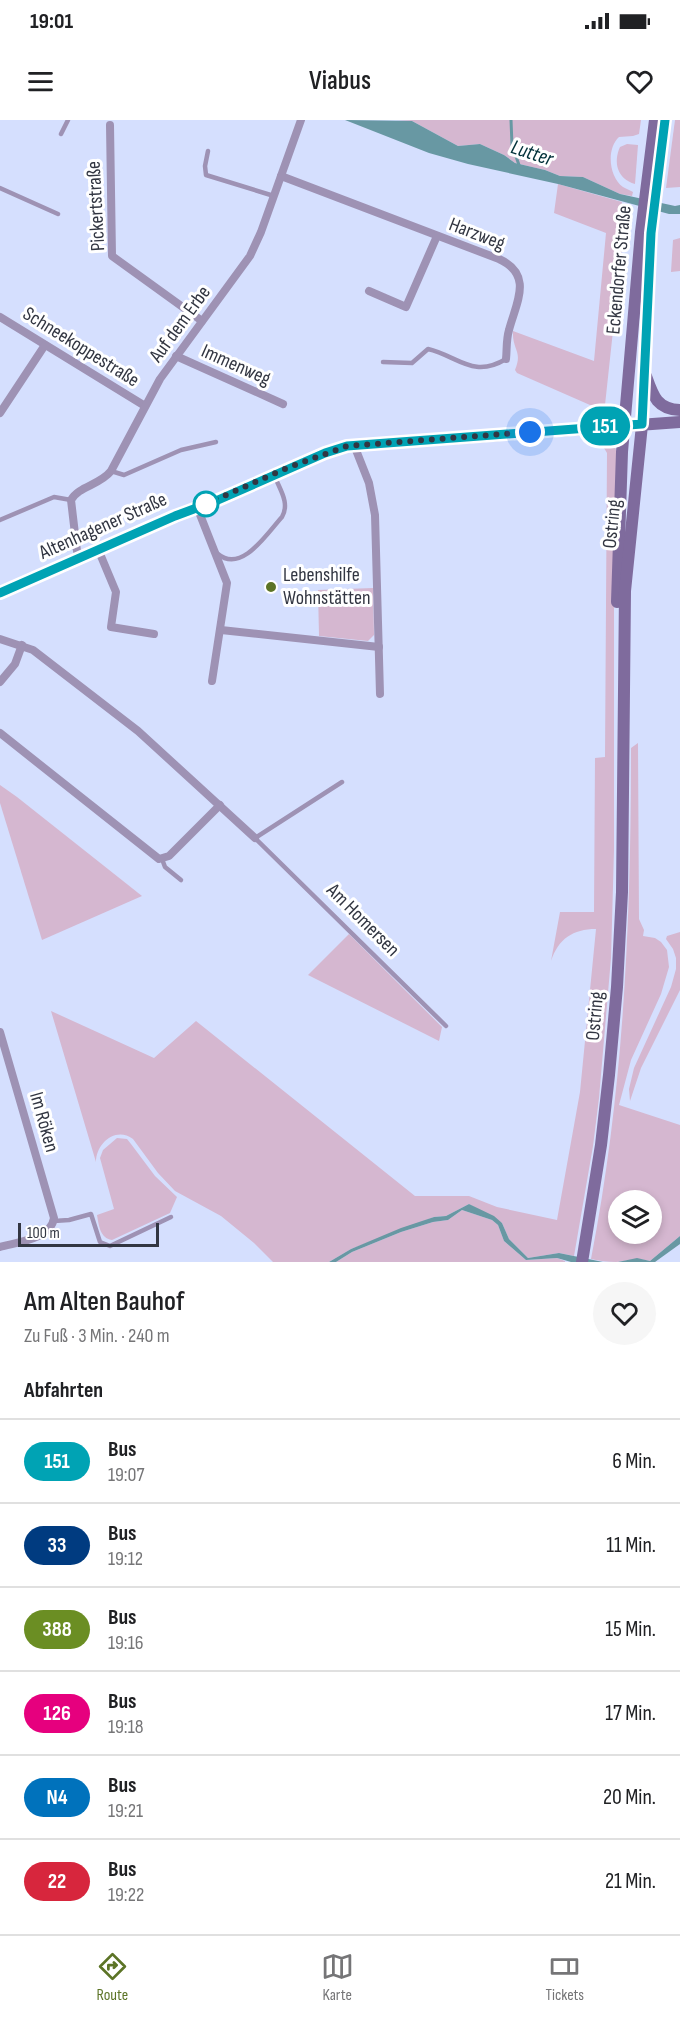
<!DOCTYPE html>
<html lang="de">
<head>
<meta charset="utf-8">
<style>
  body { margin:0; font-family:"Sofia Sans Condensed",sans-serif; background:#f6f6f6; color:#202124; height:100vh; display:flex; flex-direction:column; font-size:22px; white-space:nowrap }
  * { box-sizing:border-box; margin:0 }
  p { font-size:20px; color:#757577 }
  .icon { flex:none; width:33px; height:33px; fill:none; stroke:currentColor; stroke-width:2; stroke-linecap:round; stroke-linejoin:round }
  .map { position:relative; height:1142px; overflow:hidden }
  .side { display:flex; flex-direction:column; background:#fff; flex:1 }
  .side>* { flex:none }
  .badge { padding:0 12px; border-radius:20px; font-size:21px; line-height:39px }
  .buttons { position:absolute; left:608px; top:1070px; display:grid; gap:12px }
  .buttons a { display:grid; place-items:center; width:54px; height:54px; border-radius:50%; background:#fff; box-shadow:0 3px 9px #0003; font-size:30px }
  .scale { position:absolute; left:18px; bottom:15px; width:141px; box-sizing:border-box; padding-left:6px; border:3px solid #323642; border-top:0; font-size:16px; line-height:21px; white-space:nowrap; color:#323642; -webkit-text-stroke:4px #fff; paint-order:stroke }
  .you { position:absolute; width:30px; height:30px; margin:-15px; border:4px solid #fff; border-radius:50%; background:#1a73e8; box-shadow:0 0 0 9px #1a73e833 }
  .map>.badge { position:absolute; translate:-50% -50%; box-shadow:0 0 0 3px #fff }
  h2 { padding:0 24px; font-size:22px; line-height:54px }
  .round { display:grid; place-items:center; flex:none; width:63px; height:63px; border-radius:32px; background:#f6f6f6 }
  .head { display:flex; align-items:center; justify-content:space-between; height:102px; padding:0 24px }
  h1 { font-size:28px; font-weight:600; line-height:45px }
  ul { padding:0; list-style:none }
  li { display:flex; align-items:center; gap:18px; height:84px; padding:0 24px; border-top:2px solid #e0e0e0 }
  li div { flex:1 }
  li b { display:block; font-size:22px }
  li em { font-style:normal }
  li .badge { min-width:66px; font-weight:700; text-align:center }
  .status { display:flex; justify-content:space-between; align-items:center; height:42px; padding:0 30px; background:#fff; direction:ltr }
  .status svg { height:16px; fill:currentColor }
  header { display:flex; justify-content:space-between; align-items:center; height:78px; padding:0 24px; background:#fff; font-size:27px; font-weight:600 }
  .dock { display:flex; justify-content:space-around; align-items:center; height:84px; border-top:2px solid #e0e0e0; background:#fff; font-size:16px; color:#757577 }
  .dock a { display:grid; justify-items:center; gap:3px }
  .dock .selected { color:#5c7426 }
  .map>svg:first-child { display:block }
</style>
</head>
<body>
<div class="status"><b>19:01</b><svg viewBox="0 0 49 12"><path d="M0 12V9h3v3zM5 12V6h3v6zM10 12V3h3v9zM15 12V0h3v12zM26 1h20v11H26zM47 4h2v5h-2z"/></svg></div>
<header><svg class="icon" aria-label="menu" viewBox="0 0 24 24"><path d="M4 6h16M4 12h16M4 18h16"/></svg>Viabus<svg class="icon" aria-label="heart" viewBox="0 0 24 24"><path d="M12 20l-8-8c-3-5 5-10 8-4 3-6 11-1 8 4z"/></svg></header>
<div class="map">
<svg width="680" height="1142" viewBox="0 0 680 1142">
  <rect width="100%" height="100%" fill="#d5dffe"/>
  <g fill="#d5b7d0" fill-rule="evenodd">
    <path d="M 396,0 L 641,0 L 639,14 L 633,16 L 619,17 C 606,29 609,57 623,67 C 626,69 630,70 633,72 L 632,76 L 620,74 L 583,57 L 560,56 L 545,50 L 515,43 L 504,35 L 480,24 L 458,26 L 412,1 Z"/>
    <polygon points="675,0 680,0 680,67 666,68"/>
    <path d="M 627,24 L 638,25 L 635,64 C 617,59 613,42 620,27 Z"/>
    <path d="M 558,64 L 622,82 L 621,92 L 624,109 L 605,285 L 598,287 L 590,285 L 517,253 L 515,250 C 523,231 512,230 513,211 L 594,241 L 606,113 L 554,93 Z"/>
    <polygon points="680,118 680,151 671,152 673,120"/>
    <path d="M 613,322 L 617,332 L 618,345 L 614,489 L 614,730 L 611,838 L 599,978 L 593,1026 L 574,1136 L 559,1133 L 528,1138 L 509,1119 L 502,1103 L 469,1084 L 446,1096 L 434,1097 L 351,1129 L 329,1142 L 273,1142 L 254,1123 L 221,1096 L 175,1071 L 158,1053 L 133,1019 C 116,1006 96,1023 96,1042 L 51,891 L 154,938 L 196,901 L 415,1076 L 469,1076 L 497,1087 L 557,1100 L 580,972 L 596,809 C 573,809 558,819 551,841 L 560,792 L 594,792 L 595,638 L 605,637 L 607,333 L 601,323 Z"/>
    <polygon points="373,468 374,515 368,521 319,516 318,470"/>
    <path d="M 638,623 L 639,799 L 644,810 L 643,816 L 655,818 L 661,822 L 667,830 L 669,847 L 661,874 L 631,940 L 619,985 L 680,1005 L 680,1116 L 650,1141 C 635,1137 630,1141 616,1142 C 607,1142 600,1141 591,1139 C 624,970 631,799 631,628 ZM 618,1080 L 651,1080 L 651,1113 L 618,1113 Z"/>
    <polygon points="0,665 17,677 142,776 42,820 0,683"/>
    <polygon points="680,812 680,870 641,948 630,981 629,969 634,948 671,867 676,849 676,838 673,829 666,819 667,816"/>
    <polygon points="349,814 442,907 439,921 308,855"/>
    <path d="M 117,1018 L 127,1019 L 131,1024 L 155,1056 L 177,1077 L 170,1093 L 112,1120 C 100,1118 99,1106 97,1095 L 114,1089 L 100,1038 L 103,1030 Z"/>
    <polygon points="462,1090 492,1100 498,1105 504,1121 526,1140 557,1138 565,1141 565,1142 336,1142 352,1132 401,1112 433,1102 448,1100"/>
  </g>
  <g fill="#6898a3">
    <polygon points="345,0 412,1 458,26 480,24 504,35 515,43 545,50 560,56 583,57 620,74 675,86 680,85 680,94 669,94 558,64 468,44 429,33"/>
    <polygon points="469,1084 494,1096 502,1103 509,1119 528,1138 559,1133 603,1142 571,1142 557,1138 526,1140 504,1121 498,1105 492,1100 462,1090 448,1100 433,1102 401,1112 352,1132 336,1142 329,1142 351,1129 401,1108 434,1097 446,1096"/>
    <polygon points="680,1116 680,1124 655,1142 618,1142 637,1138 650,1141"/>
  </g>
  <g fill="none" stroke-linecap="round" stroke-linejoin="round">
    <polyline stroke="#6898a3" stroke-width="3" points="511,0 512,25 519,45"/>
    <g stroke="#9e92b4" stroke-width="4.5">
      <polyline points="61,14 68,0"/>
      <polyline points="208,31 205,46 206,55 274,76"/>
      <polyline points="0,68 58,94"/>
      <path d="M 383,242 L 412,243 L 428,229 C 458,236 473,259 506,239"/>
      <polyline points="111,351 124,355 181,330 216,322"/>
      <polyline points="0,400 54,377 71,380"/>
      <path d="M 218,434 C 242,454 268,412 282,397 C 290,383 280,370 275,357"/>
      <polyline points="342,662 255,718 446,906"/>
      <polyline points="162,739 165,747 181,760"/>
      <polyline points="54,1101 69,1100 91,1094 100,1122 110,1126 171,1097"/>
    </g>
    <g stroke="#9e92b4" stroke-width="8">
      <polyline points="110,5 112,136 202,201"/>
      <path d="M 281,56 L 499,139 C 534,155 516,183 509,210 C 506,220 507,230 506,239"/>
      <polyline points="369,171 406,187 437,116"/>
      <polyline points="0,197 145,286"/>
      <polyline points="176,236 283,284"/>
      <polyline points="0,293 45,225"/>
      <polyline points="354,325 369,363 375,395 380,574"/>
      <polyline points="197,387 227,463 212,561"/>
      <polyline points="98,429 116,472 111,507 154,514"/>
      <path d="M 80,437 L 77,431 L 71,380 C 79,366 100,365 111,351 L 160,259 L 250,136 L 261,112 L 301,0"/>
      <polyline points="221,510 379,527"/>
      <polyline points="0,519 33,530 138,611 255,718"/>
      <polyline points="0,562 15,544 22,525"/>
      <polyline points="0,613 159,739 169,736 220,685"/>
      <path d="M 0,912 L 54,1098 C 51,1119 18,1122 0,1127"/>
    </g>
    <g stroke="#7f6b9d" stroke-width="12">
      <path d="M 646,256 C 653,276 657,289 680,290"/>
      <polyline points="0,473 175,396 218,380 325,333 347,326 680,302"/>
      <polyline points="617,482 622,332 641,112 655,0"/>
      <polyline points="582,1142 601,1025 609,955 617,867 622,772 625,471 642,305 651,113 665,0"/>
    </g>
  </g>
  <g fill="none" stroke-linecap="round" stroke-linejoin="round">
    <g stroke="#fff" stroke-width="14">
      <polyline id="line" points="0,473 175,396 218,380 325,333 347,326 642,304 651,113 665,0"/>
    </g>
    <use href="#line" stroke="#00a3b4" stroke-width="9"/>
    <polyline stroke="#323642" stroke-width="6" stroke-dasharray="0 10.8" points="206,384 287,348 347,326 530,312"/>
  </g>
  <circle fill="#fff" stroke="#00a3b4" stroke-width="3" cx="206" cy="384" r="12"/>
  <circle fill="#5c7426" stroke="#fff" stroke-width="2" cx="271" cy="467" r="6"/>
  <g text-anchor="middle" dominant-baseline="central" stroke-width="6" stroke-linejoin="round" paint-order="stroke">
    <g font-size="20" fill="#323642" stroke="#fff">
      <text transform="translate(96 86) rotate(-93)">Pickertstraße</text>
      <text transform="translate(477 114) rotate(21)">Harzweg</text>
      <text transform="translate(619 150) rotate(-85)">Eckendorfer Straße</text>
      <text transform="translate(180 204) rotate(-54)">Auf dem Erbe</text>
      <text transform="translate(81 227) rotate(32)">Schneekoppestraße</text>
      <text transform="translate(236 245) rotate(24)">Immenweg</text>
      <text transform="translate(612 404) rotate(-84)">Ostring</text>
      <text transform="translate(103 406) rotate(-24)">Altenhagener Straße</text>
      <text transform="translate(363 800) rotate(45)">Am Homersen</text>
      <text transform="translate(595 896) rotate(-85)">Ostring</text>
      <text transform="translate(44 1002) rotate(74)">Im Röken</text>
    </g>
    <g font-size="20" fill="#323642" stroke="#fff" text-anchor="start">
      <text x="283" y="455">Lebenshilfe<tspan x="283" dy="23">Wohnstätten</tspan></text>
    </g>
    <g font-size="21" font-style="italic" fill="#003039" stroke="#fff">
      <text transform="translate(532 33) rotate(18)">Lutter</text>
    </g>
  </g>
</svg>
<div class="buttons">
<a><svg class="icon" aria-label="layers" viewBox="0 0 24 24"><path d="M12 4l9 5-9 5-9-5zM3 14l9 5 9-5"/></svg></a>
</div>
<div class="scale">100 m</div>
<div class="you" style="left:530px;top:312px"></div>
<b class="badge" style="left:605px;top:306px;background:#00a3b4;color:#fff">151</b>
</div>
<section class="side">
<div class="head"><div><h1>Am Alten Bauhof</h1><p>Zu Fuß · 3 Min. · 240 m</p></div><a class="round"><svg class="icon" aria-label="heart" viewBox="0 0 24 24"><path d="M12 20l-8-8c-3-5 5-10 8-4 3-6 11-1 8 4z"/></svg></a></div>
<h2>Abfahrten</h2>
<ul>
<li><span class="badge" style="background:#00a3b4;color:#fff">151</span><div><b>Bus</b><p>19:07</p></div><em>6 Min.</em></li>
<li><span class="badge" style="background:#003b80;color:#fff">33</span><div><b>Bus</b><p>19:12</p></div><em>11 Min.</em></li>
<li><span class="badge" style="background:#6b8e23;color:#fff">388</span><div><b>Bus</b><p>19:16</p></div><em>15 Min.</em></li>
<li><span class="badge" style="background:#e6007e;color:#fff">126</span><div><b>Bus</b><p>19:18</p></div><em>17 Min.</em></li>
<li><span class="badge" style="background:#0072bc;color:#fff">N4</span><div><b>Bus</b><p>19:21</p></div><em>20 Min.</em></li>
<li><span class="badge" style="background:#d7263d;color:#fff">22</span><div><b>Bus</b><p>19:22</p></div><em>21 Min.</em></li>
</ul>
</section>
<nav class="dock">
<a class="selected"><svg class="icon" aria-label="directions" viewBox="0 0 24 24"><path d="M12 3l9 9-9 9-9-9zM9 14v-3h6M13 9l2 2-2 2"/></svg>Route</a>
<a><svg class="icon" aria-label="map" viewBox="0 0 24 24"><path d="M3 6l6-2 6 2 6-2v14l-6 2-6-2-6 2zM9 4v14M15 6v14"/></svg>Karte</a>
<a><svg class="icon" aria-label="tickets" viewBox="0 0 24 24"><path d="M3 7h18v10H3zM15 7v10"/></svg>Tickets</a>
</nav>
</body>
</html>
